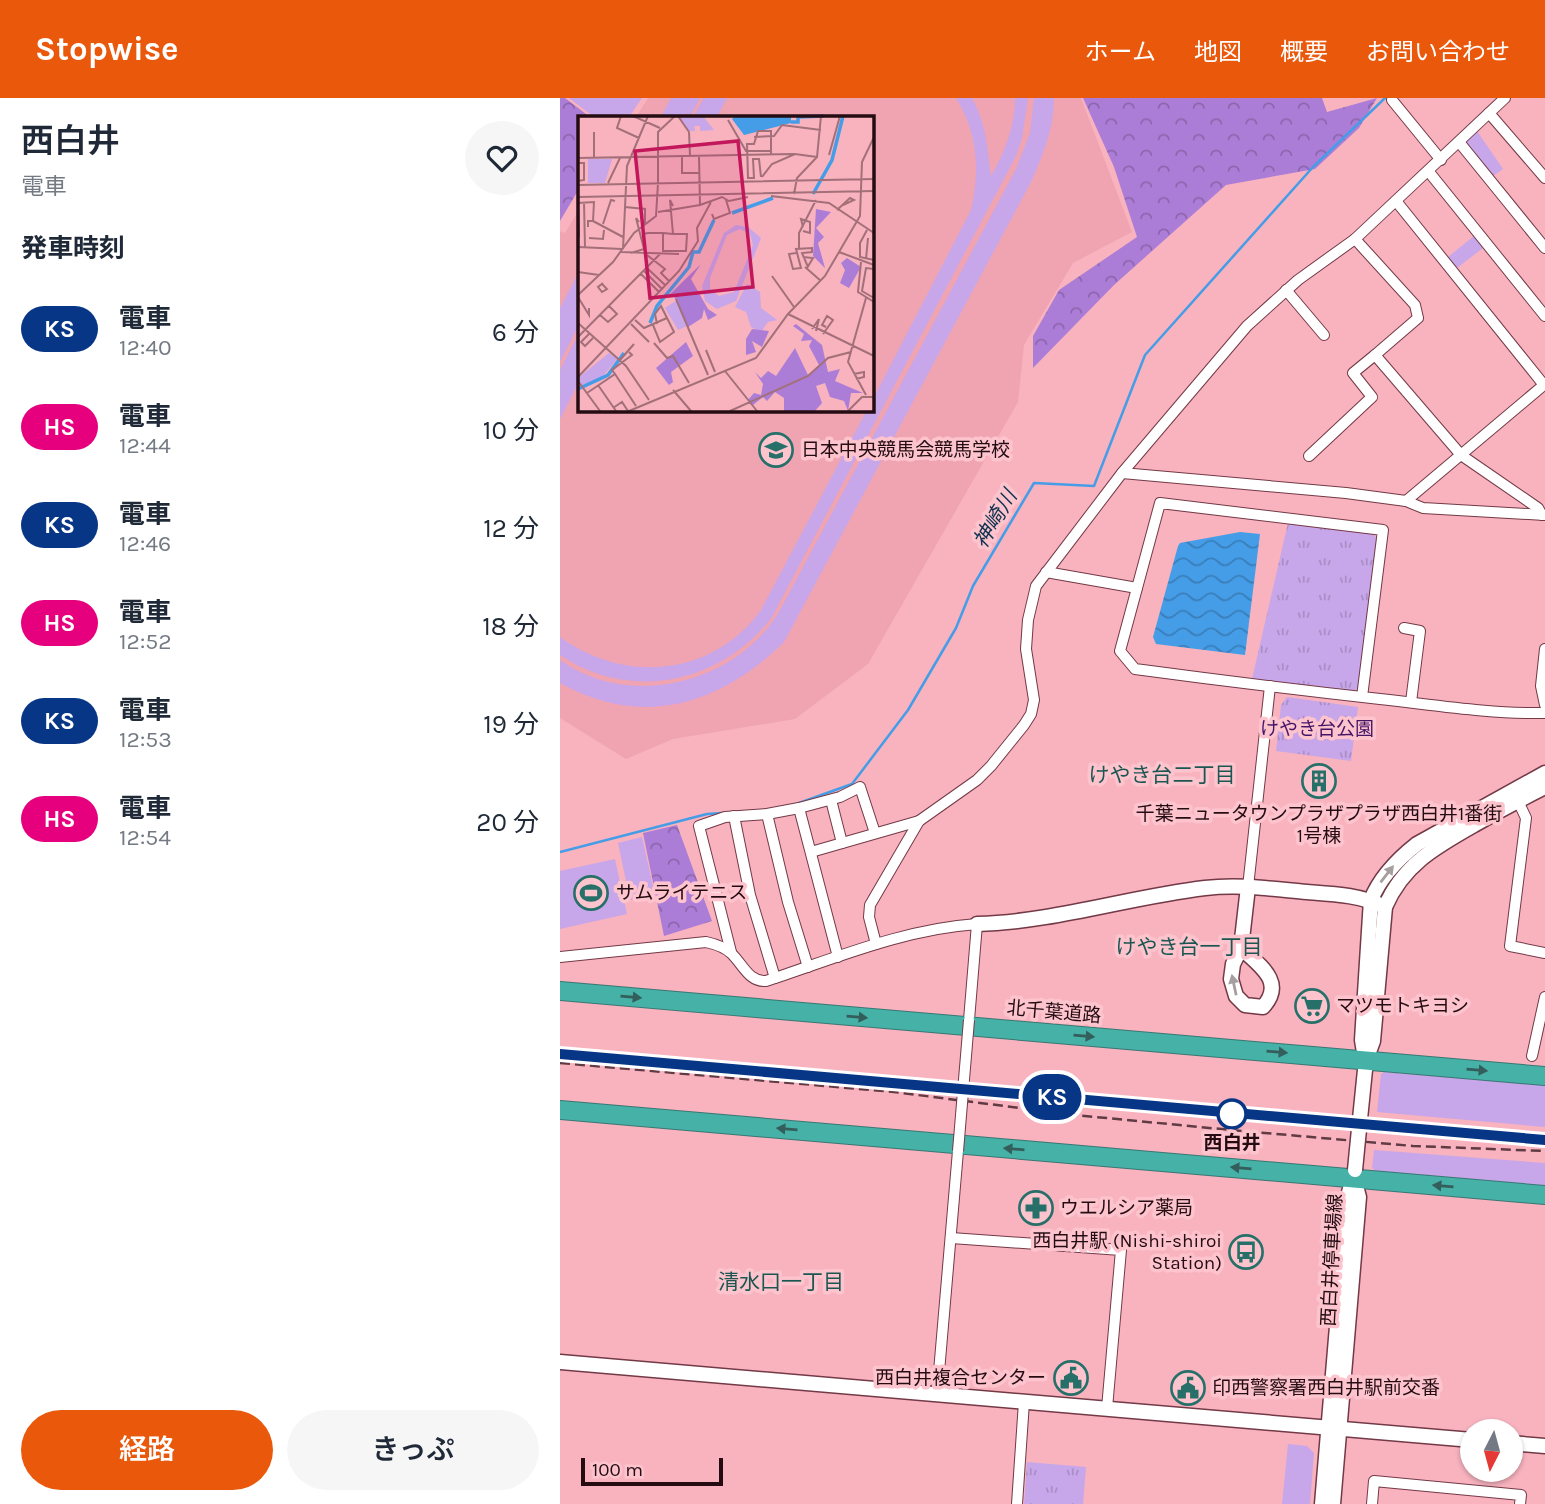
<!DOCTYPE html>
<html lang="ja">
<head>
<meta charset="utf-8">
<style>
  body { margin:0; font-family:Karla,"Noto Sans JP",sans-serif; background:#f6f6f7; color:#1f2937; height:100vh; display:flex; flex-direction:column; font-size:26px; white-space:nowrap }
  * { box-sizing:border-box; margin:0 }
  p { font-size:23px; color:#747a83 }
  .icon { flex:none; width:38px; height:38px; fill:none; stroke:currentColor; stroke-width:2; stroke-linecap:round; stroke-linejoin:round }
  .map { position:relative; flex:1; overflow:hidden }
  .panel { display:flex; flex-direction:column; background:#fff; width:560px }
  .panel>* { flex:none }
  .badge { padding:0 14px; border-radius:23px; font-size:24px; line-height:46px }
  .needle { width:46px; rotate:186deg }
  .fabs { position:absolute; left:900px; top:1321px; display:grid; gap:14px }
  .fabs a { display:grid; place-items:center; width:63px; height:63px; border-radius:50%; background:#fff; box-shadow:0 2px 5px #0004; font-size:35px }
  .scale { position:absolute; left:21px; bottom:18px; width:142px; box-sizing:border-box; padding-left:7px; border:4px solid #240c12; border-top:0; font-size:19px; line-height:24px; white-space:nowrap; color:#240c12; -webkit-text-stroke:5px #fdc4ce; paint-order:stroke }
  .map>.badge { position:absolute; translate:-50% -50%; box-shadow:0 0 0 4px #fff }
  h2 { padding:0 21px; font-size:26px; line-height:63px }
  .round { display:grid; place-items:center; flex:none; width:74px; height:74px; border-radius:37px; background:#f6f6f7 }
  .head { display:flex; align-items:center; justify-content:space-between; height:119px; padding:0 21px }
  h1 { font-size:33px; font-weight:600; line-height:52px }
  .action { display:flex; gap:14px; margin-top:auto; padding:14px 21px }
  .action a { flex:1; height:80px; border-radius:42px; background:#ea580c; color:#fff; font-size:28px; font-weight:600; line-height:80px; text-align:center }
  .action a+a { background:#f6f6f7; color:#1f2937 }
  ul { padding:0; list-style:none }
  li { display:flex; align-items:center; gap:21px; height:98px; padding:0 21px }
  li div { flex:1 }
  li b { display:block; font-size:26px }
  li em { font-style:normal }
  li .badge { min-width:77px; font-weight:700; text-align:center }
  header { display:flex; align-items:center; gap:42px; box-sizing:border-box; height:98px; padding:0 35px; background:#ea580c; color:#fff }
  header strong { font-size:33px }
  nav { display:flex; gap:38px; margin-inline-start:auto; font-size:24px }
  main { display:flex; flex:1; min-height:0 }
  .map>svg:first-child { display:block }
</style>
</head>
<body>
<header>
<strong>Stopwise</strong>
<nav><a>ホーム</a><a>地図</a><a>概要</a><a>お問い合わせ</a></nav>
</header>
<main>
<section class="panel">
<div class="head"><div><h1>西白井</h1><p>電車</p></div><a class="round"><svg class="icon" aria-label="heart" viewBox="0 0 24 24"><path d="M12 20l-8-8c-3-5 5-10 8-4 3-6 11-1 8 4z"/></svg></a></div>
<h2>発車時刻</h2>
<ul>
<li><span class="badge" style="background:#073686;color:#fff">KS</span><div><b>電車</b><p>12:40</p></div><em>6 分</em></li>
<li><span class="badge" style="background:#e6007e;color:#fff">HS</span><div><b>電車</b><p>12:44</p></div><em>10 分</em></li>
<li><span class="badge" style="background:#073686;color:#fff">KS</span><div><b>電車</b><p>12:46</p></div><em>12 分</em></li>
<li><span class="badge" style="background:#e6007e;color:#fff">HS</span><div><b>電車</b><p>12:52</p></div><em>18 分</em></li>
<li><span class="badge" style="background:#073686;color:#fff">KS</span><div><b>電車</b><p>12:53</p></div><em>19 分</em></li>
<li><span class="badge" style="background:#e6007e;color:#fff">HS</span><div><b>電車</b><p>12:54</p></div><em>20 分</em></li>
</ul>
<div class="action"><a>経路</a><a>きっぷ</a></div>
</section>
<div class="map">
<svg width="985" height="1406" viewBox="0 0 985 1406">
  <defs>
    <pattern id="forest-crowns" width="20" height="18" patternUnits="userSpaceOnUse" patternTransform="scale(1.75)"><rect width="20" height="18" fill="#ac7dd7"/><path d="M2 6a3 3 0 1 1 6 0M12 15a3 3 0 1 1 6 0" fill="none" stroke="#8c65ad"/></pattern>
    <pattern id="park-tufts" width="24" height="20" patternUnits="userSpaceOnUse" patternTransform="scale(1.75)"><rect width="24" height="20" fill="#c7a6e9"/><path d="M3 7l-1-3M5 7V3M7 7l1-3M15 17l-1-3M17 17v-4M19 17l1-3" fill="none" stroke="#ab8ec7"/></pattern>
    <pattern id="water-waves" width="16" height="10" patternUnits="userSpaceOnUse" patternTransform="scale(1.75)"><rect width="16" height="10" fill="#459de7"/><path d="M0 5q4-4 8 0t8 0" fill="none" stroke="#397eba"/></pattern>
  </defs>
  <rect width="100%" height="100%" fill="#f8b3bf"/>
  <polygon fill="#f0a4b2" points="88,0 521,0 572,134 513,165 464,247 458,304 308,566 235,621 113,641 66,661 0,620 0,133 5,135 19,112 19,312 312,312 312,19 76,19"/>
  <g fill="#c7a6e9">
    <polygon points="9,0 82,0 69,19 34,19"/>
    <polygon points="111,0 140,0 130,19 101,19"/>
    <polygon points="144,0 167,0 157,19 133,19"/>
    <path d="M 396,0 L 412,0 C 427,28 427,48 431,78 C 445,54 455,28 455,0 L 468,0 L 462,40 L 456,58 L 212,519 C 162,585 70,605 0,557 L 0,539 C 64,586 153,579 201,512 L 307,312 L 312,312 L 312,303 L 411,112 C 420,73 418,35 396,0 Z"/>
    <path d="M 474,0 L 494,0 C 494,30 483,57 471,84 L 224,544 C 160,607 83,631 0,585 L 0,562 C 70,613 178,585 220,512 L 456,71 L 470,35 Z"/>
    <polygon points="19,174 19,227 0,264 0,210"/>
    <polygon points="19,235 19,284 0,321 0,272"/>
    <polygon points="82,739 95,797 70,802 58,745"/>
    <polygon points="55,761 67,816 0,831 0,773"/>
    <polygon points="824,974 985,987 985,1029 817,1014 821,976"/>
    <polygon points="814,1052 985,1065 985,1090 818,1075 812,1070"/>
    <polygon points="728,1346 747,1348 754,1355 750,1406 722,1406"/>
  </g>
  <g fill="url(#forest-crowns)">
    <polygon points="0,0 5,0 30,19 19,19 19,91 0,123"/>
    <polygon points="523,0 762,0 767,14 817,0 799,30 755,71 666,87 554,187 473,270 473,238 499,192 577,139 554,69"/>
    <polygon points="117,727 152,823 104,838 83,735"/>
  </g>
  <g fill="url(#park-tufts)">
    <polygon points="917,33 943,71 930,80 905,44"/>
    <polygon points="914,138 923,150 897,170 888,159"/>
    <polygon points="728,425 813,436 817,441 799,589 793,594 692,581"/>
    <polygon points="727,599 798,609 791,663 716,653 721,607"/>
    <polygon points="467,1364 526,1369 523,1406 464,1406"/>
  </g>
  <polygon fill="url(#water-waves)" points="680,434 700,436 685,557 596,546 593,539 618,448 620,445"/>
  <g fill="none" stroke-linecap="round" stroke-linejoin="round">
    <g stroke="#459de7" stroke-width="2.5">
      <polyline points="239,705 292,686 348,612 396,530 413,488 474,385 534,388 585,257 753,69 825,0"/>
      <polyline points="0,754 147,716 163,715"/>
    </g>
    <g stroke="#733946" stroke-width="12">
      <g id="street">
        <polyline points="832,2 881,62"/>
        <polyline points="929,15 985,80"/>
        <polyline points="899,44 985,150"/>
        <polyline points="869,74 985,218"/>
        <polyline points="836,103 984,287"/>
        <polyline points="795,141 855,207 858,220 815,257 901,357 978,410 982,417"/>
        <polyline points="726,192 764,237"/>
        <polyline points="749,358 812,299 793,275 815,257"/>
        <polyline points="562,375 786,395 846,403 863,410 985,417"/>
        <polyline points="846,403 985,286"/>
        <polyline points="486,474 577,490"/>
        <polyline points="844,530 860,533 851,604"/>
        <polyline points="985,551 981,588 985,607"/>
        <path d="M 802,599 L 823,432 L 600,405 L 560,553 L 575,571 C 657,582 738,592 820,601 C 875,607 930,616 985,615"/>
        <polyline points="271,702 282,745"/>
        <polyline points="958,703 966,720 950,848 985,855"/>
        <polyline points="239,710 278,859"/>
        <polyline points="207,716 228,804 248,869"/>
        <polyline points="174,718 190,797 215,880"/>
        <polyline points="251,754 359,723"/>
        <polyline points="688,789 710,588"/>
        <polyline points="316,846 309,819 310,807 359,723 417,682 431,668 464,627 471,616 474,602 466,551 468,522 476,488 562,375 687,228 738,182 795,141 945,0"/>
        <polyline points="171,854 139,728 165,719 207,716 239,710 280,699 300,689 315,735"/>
        <path d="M 0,859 L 146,844 C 155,846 165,849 172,856 C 183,867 189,884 206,883 C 276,860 344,831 417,826 L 409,922"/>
        <polyline points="972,958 985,899"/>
        <polyline points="391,1140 561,1152 547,1310"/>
        <polyline points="377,1297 398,1053"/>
        <polyline points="457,1406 464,1304"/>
        <polyline points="812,1406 814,1383 961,1397 960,1406"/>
      </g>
    </g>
    <g stroke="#733946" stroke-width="17">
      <g id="secondary">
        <path d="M 417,826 C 494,824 569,799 645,790 C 679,786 713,791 747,794 C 774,796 800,797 825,809"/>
        <path d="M 681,850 C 699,867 726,884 703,909 L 685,907 L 676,898 L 671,881 L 673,866 L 681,850 L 688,789"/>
        <path d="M 805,960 L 802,942 L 811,802 C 820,779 838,761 857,746 L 985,675"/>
        <path d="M 800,1021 L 806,962 L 813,943 L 825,809 C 843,767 875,749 914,727 C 937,714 961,701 985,689"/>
        <polyline points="0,1264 912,1342"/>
        <polyline points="950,1345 985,1348"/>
        <polyline points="762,1406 788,1098 795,1073"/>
        <polyline points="773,1406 799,1099 794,1081"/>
      </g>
    </g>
    <g stroke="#397773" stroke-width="20">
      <g id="highway">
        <polyline points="0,893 985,978"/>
        <polyline points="0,1012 985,1097"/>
      </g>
    </g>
    <use href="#street" stroke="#fff" stroke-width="10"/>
    <use href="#secondary" stroke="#fff" stroke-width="14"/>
    <use href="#highway" stroke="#45b1a7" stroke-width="18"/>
    <g stroke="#603b43" stroke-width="2.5" stroke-dasharray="10 5" stroke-linecap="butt">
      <polyline points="0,965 334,994 515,1017 671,1032 853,1048 985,1053"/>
      <polyline points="335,984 985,1042"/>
    </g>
    <g stroke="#733946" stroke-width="12" stroke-linecap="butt">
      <polyline id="street-bridge" points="398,1053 409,922"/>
    </g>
    <g stroke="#733946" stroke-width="17" stroke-linecap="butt">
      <polyline id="secondary-bridge" points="795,1072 800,1021"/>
    </g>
    <use href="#street-bridge" stroke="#fff" stroke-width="10"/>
    <use href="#secondary-bridge" stroke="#fff" stroke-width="14"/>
  </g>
  <defs><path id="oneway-solid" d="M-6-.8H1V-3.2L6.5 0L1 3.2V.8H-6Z" transform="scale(1.75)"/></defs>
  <g fill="#a79ea0">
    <use href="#oneway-solid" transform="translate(827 776) rotate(-52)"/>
    <use href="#oneway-solid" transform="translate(674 887) rotate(-102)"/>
  </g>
  <g fill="#345e5c">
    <use href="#oneway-solid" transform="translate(71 899) rotate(5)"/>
    <use href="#oneway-solid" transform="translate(297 919) rotate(5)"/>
    <use href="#oneway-solid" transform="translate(524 938) rotate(5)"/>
    <use href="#oneway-solid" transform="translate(717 954) rotate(5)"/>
    <use href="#oneway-solid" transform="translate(917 972) rotate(5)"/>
    <use href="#oneway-solid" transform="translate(227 1031) rotate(-175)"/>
    <use href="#oneway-solid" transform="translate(454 1051) rotate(-175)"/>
    <use href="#oneway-solid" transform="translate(681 1070) rotate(-175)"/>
    <use href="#oneway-solid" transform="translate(883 1088) rotate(-175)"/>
  </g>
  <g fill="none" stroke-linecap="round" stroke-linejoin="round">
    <g stroke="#fff" stroke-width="16">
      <polyline id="line" points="0,956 985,1042"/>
    </g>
    <use href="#line" stroke="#073686" stroke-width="10"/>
  </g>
  <defs>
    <g id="university-ring" transform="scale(1.75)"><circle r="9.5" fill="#fdc4ce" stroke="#277069" stroke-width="1.5"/><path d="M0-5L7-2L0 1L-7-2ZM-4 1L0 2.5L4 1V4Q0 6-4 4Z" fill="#277069"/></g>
    <g id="building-ring" transform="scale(1.75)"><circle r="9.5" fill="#fdc4ce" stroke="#277069" stroke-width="1.5"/><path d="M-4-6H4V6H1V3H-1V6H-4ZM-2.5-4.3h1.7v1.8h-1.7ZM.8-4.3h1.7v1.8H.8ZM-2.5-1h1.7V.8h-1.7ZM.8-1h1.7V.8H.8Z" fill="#277069"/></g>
    <g id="stadium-ring" transform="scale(1.75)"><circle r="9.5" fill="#fdc4ce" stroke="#277069" stroke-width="1.5"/><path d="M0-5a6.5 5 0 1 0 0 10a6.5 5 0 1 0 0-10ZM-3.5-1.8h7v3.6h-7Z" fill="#277069"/></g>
    <g id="supermarket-ring" transform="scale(1.75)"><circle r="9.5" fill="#fdc4ce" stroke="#277069" stroke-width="1.5"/><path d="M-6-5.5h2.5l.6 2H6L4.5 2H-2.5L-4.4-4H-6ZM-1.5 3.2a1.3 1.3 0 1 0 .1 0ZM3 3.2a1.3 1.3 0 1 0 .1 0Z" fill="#277069"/></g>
    <g id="pharmacy-ring" transform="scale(1.75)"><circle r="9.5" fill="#fdc4ce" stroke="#277069" stroke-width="1.5"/><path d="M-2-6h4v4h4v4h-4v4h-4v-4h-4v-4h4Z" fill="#277069"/></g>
    <g id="bus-ring" transform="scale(1.75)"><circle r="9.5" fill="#fdc4ce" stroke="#277069" stroke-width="1.5"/><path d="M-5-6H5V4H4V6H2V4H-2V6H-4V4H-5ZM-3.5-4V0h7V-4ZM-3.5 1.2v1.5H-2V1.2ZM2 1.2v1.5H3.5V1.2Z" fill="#277069"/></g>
    <g id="civic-ring" transform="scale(1.75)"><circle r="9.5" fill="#fdc4ce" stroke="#277069" stroke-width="1.5"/><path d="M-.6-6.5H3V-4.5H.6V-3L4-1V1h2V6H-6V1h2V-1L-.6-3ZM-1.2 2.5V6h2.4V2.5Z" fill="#277069"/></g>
  </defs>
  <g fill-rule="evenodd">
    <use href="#university-ring" x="216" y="352"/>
    <use href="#building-ring" x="759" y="683"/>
    <use href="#stadium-ring" x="31" y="795"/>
    <use href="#supermarket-ring" x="752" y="908"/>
    <use href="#pharmacy-ring" x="476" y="1110"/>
    <use href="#bus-ring" x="686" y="1154"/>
    <use href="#civic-ring" x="511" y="1280"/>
    <use href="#civic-ring" x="628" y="1290"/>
  </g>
  <circle fill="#fff" stroke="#073686" stroke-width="3.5" cx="672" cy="1016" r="14"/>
  <g text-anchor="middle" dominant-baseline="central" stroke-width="7" stroke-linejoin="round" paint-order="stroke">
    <g font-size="19" fill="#240c12" stroke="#fdc4ce" text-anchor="start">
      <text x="241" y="352">日本中央競馬会競馬学校</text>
      <text x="759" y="716" text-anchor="middle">千葉ニュータウンプラザプラザ西白井1番街<tspan x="759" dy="22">1号棟</tspan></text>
      <text x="56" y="795">サムライテニス</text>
      <text x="776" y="908">マツモトキヨシ</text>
      <text x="500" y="1110">ウエルシア薬局</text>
      <text x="662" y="1143" text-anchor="end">西白井駅 (Nishi-shiroi<tspan x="662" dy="22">Station)</tspan></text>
      <text x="486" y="1280" text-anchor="end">西白井複合センター</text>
      <text x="652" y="1290">印西警察署西白井駅前交番</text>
    </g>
    <g font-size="19" fill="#441566" stroke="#fdc4ce">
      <text x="757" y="631">けやき台公園</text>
    </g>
    <g font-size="19" fill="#240c12" stroke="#fdc4ce">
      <text transform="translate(494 914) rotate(5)">北千葉道路</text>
      <text transform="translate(772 1162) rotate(-87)">西白井停車場線</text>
    </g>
    <g font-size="19" font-weight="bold" fill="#240c12" stroke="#fdc4ce">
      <text x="672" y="1045">西白井</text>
    </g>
    <g font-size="21" font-style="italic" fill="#0e3250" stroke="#fdc4ce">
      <text transform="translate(435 421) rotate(-59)">神崎川</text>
    </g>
    <g font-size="21" fill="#1b5651" stroke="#fdc4ce">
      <text x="602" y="677">けやき台二丁目</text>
      <text x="629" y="849">けやき台一丁目</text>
      <text x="221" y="1184">清水口一丁目</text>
    </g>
  </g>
  <g transform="translate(18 18)">
    <rect width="296" height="296" fill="#f8b3bf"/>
    <path d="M 158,109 L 170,111 L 183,122 L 158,185 L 139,193 L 127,185 L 124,170 L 146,117 ZM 162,113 L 172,118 L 175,129 L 156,176 L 141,180 L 132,173 L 132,162 L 149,119 ZM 169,168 L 182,176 L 183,192 L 199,204 L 190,206 L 183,216 L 173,211 L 168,196 L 157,191 ZM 99,184 L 109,210 L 100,214 L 87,192 ZM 31,237 L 39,243 L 30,254 L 21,264 L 4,270 L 0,262 Z" fill="#c7a6e9" fill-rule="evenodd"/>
    <path d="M 238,93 L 253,96 L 238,112 L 246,121 L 240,127 L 247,152 L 235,140 ZM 269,142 L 283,151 L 271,172 L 262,167 L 267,154 L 263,147 ZM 123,148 L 113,163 L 130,193 L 139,199 L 130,204 L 126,193 L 124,202 L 110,211 L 95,178 L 90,180 ZM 218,208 L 244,229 L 250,256 L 262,253 L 257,265 L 285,277 L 273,277 L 270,295 L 266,285 L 252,281 L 247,267 L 238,270 L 244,287 L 237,295 L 206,295 L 206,282 L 197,276 L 189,285 L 185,281 L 175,289 L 170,284 L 176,277 L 183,279 L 185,268 L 177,256 L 183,262 L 190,255 L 198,260 L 217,232 L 230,259 L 241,249 L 231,230 L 234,224 L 223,225 L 226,218 L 215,210 ZM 174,213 L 191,215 L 184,231 L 174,225 L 178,236 L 168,239 L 168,223 ZM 108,226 L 115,240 L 93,256 L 95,266 L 91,269 L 78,252 Z" fill="#ac7dd7"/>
    <path d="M 101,0 L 125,0 L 136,14 L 122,15 L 122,10 L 116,10 L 117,15 L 111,15 ZM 10,43 L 34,43 L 27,67 L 10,67 Z" fill="#c7a6e9"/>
    <path d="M 157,0 L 213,0 L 213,7 L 166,19 L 154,3 Z" fill="#459de7"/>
    <path fill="none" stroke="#459de7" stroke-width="3.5" d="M 213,6 L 220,6 L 220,1 L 246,0M 235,78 L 254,44 L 265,0M 154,97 L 195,82M 72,207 L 79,190 L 111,151 L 115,136 L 121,136 L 136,104M 0,273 L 30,259 L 46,237"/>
    <path fill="none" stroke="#a3707a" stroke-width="2" d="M 43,0 L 39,12 L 61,22M 55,0 L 82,12M 100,0 L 111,16 L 112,40M 150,4 L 168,35 L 193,35M 16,16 L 16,42M 176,21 L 196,20 L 204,9 L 243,14M 251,39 L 262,0M 121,40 L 122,89 L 144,81 L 151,85 L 170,81M 104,41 L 104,57 L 122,57M 0,42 L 217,38M 174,43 L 181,43 L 183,61M 175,43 L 176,62 L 170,62 L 169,28 L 176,28 L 180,15 L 193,15 L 193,39M 0,47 L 6,47 L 6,64 L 0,65M 184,61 L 194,48 L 217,38 L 239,41M 30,67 L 42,42M 80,67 L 80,16 L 97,0M 0,69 L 296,63M 216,78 L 219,62 L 239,41 L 243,0M 193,80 L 251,87 L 296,117M 0,81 L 296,75M 6,86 L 7,131M 0,87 L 16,86 L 15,105 L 10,105 L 10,111M 0,87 L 1,121M 47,91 L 67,93 L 67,108M 259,94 L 272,82 L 276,84 L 265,89M 80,96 L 122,89M 134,98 L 136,103 L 152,97 L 148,84M 15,105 L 45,121M 25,108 L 33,84 L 37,85M 225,111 L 223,103 L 232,106 L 232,117 L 225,115M 289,114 L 282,127 L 282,141 L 296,144M 65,118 L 70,117 L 85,117 L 95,118 L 109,118 L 108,135 L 85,135 L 85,117M 95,118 L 92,84 L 95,90M 11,122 L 25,123 L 26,114M 0,131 L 44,133M 45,133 L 49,50 L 70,0M 221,134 L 221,117 L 238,84M 43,136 L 101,138M 261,136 L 296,149M 53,137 L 66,133 L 58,102 L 61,106M 218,137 L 211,138 L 215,153 L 223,152 L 218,133 L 234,132 L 234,136 L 224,137 L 230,151M 69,139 L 87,153 L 83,157 L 91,165M 225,141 L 235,142 L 229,152M 288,143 L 290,122M 283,146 L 280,176 L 296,186M 227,151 L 243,165M 69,152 L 87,169M 296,153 L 288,152 L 284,175 L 296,182M 66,155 L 84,173M 0,156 L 21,159M 63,158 L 81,176M 194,160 L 216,191M 24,168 L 29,173 L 24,176 L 20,171 L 25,167M 0,179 L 35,146 L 56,117 L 78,100 L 80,67M 0,181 L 11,199 L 11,192M 98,183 L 130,259M 210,198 L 296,240M 22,199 L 30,206 L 39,198 L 31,190M 57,204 L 66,212 L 89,202M 0,207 L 48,250 L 71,284M 53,208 L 71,226M 75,209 L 82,226 L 96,216 L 83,190 L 77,198 L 79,208M 234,213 L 241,203 L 238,215M 11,218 L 3,226 L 7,230 L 15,222M 245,218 L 255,204 L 249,200 L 244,209 L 248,211M 0,221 L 82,138M 76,227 L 89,242 L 95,240 L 111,267M 128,234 L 137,256M 42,244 L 56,228M 147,255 L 179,295M 37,258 L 58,290M 276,258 L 286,256 L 286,261 L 278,263M 0,261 L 101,155 L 120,125 L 119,112 L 133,86M 0,265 L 22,295M 20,269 L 38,295M 95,274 L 113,295M 9,277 L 37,258 L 34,254 L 54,239 L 51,236M 288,279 L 270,246 L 288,182M 35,292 L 44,286 L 50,295M 51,295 L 178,242 L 210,198 L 247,160 L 282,100 L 284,46 L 296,21M 152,295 L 230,260 L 250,242 L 273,236M 270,295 L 284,281 L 296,281"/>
    <path fill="#c2185b" fill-opacity="0.15" stroke="#c2185b" stroke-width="3.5" d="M 160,25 L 175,171 L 72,182 L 57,35 Z"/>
    <rect width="296" height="296" fill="none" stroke="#240c12" stroke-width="3.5"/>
  </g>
</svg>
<div class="fabs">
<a><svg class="needle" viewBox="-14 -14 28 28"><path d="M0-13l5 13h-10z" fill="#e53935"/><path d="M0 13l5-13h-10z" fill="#747a83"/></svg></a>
</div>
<div class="scale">100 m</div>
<b class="badge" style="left:492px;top:999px;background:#073686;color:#fff">KS</b>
</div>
</main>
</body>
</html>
